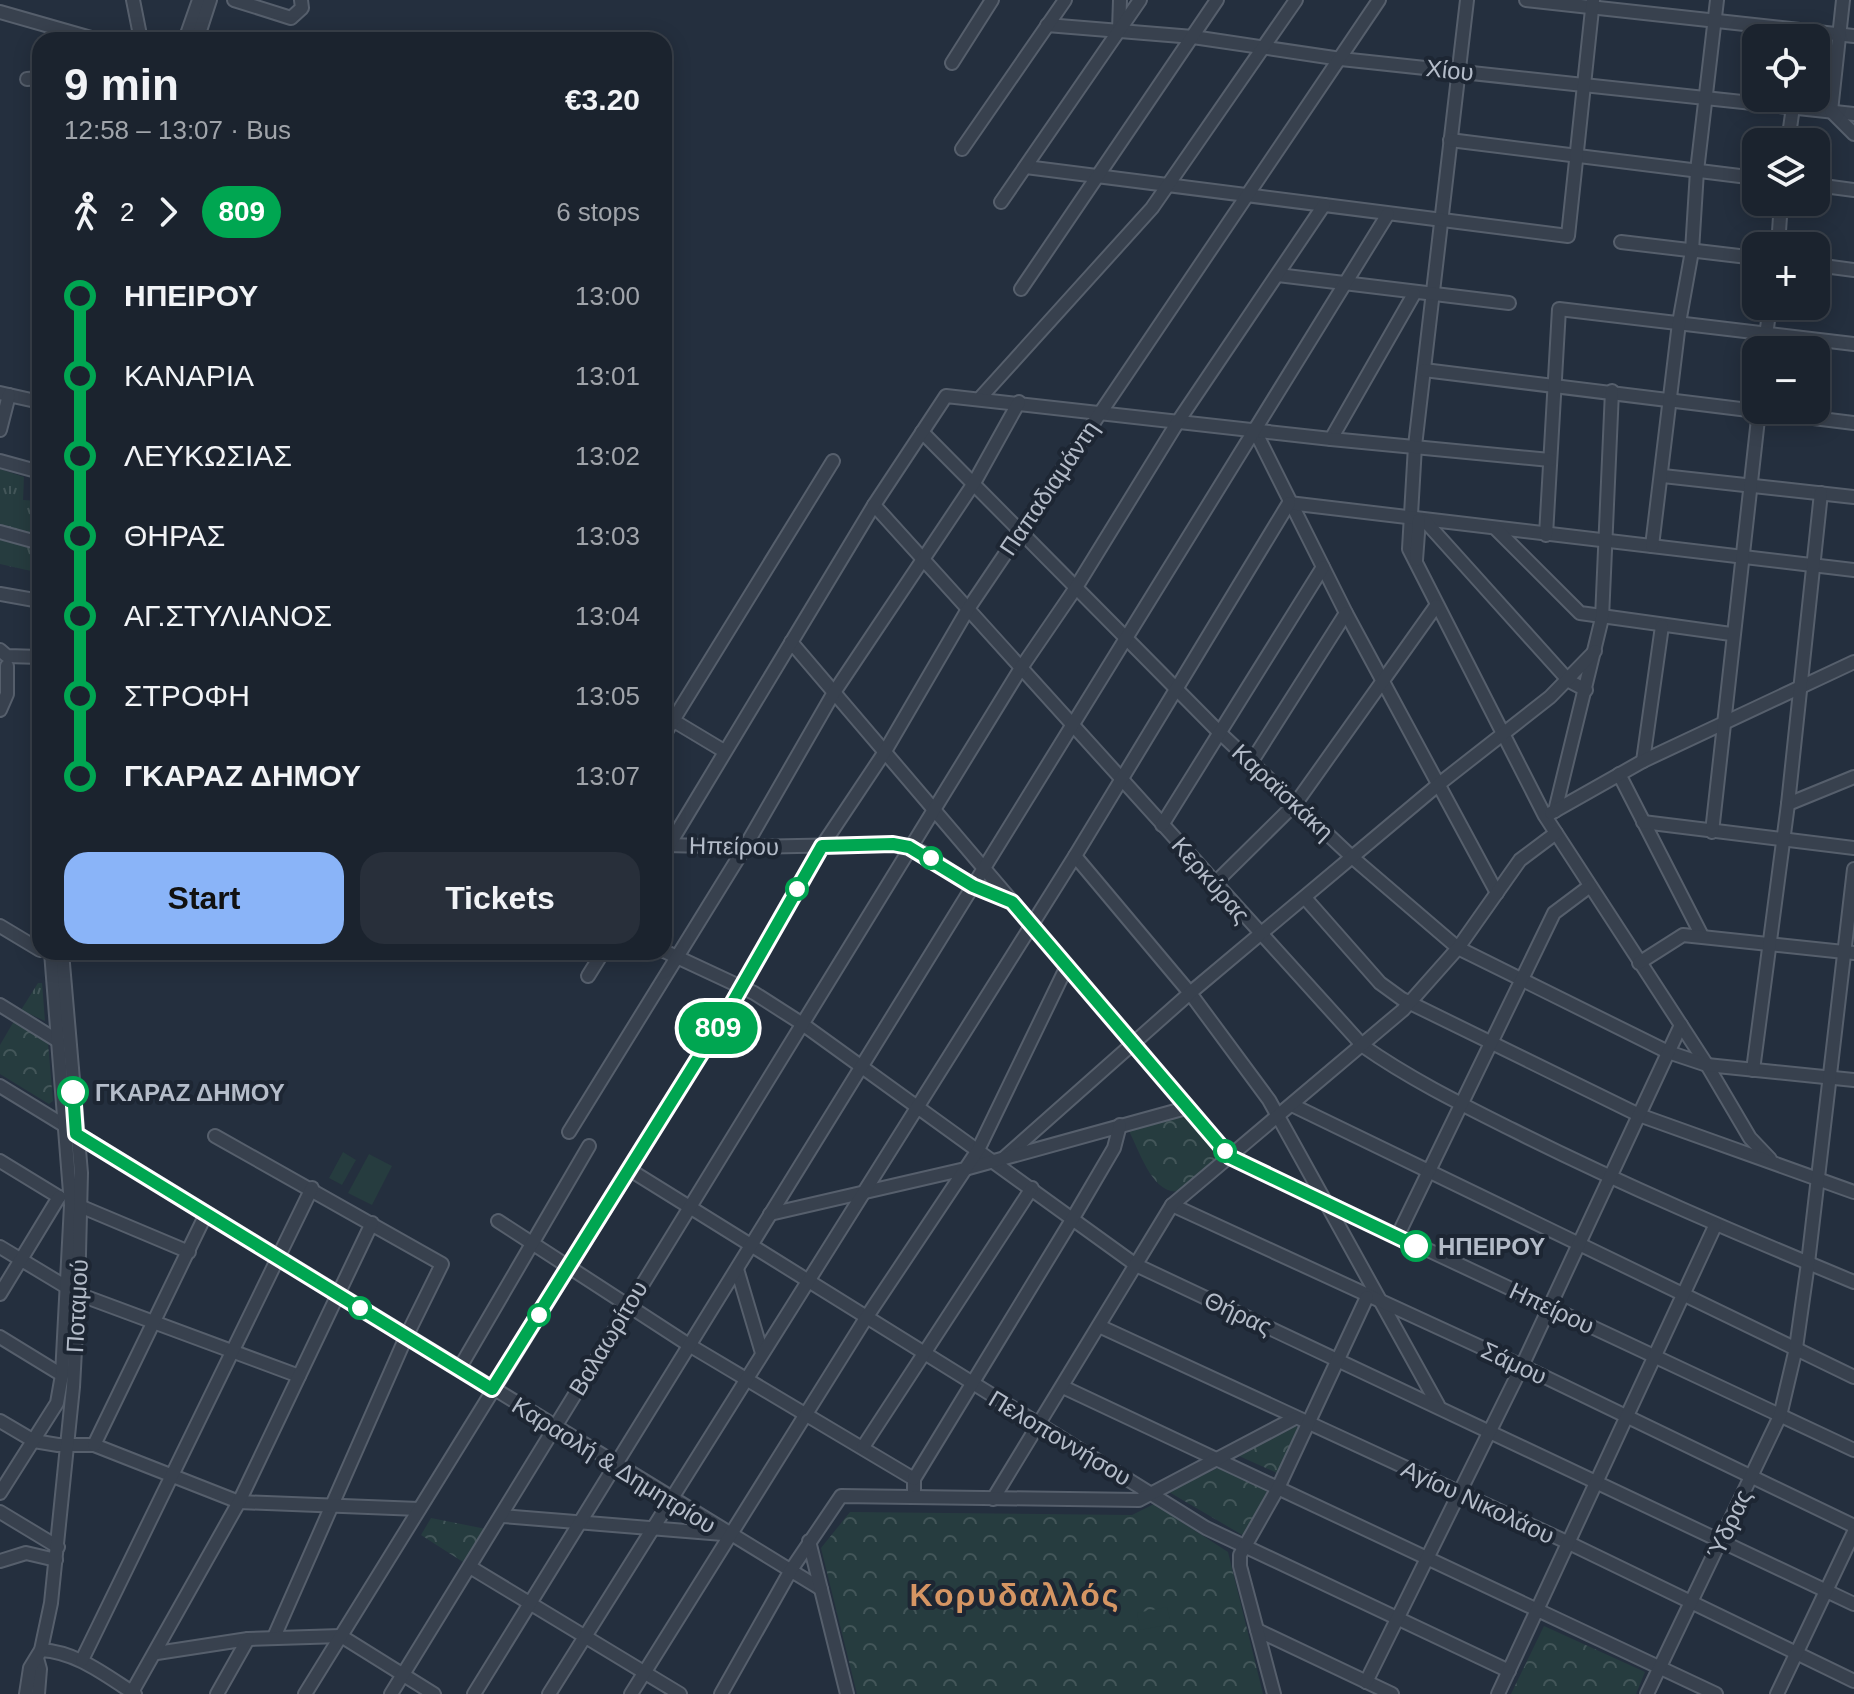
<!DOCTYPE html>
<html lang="en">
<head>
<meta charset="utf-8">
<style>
  body { margin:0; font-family:Helvetica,sans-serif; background:#282f3a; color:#f1f3f6; height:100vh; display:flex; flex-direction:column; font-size:30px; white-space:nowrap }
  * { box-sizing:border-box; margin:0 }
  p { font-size:26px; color:#a0a4aa }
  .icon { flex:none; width:44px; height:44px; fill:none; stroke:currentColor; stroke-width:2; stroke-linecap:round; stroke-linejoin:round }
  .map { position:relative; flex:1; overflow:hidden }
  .drawer { position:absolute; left:32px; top:32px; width:640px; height:928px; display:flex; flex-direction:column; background:#1b232e; border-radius:24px; box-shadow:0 4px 20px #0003,0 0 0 2px #39404a }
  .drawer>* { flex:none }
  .badge { padding:0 16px; border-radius:26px; font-size:28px; line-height:52px }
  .buttons { position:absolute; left:1742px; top:24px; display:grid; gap:16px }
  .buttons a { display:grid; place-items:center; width:88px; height:88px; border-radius:16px; background:#1b232e; box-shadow:0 4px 20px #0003,0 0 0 2px #39404a; font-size:40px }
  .map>.badge { position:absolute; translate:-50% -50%; box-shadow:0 0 0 4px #fff }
  .legs { display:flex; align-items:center; gap:12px; height:88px; padding:0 32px; font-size:26px }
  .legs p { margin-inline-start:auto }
  .summary { display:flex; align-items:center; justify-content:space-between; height:136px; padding:0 32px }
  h1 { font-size:44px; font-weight:700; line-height:60px }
  .button { display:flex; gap:16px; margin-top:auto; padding:16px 32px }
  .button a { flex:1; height:92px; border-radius:24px; background:#8ab4f8; color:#111; font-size:32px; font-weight:700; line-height:92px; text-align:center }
  .button a+a { background:#282f3a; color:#f1f3f6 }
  ul { padding:0 32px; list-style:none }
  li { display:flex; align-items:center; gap:28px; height:80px; font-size:30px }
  li i { display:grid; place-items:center; width:12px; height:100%; margin:0 10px; background:currentColor }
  li i::after { content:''; width:20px; height:20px; margin:-10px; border:6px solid; border-radius:50%; background:#1b232e }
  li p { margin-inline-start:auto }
  li:first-child i { background:linear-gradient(#0000 50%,currentColor 0) }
  li:last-child i { background:linear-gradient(currentColor 50%,#0000 0) }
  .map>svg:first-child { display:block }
</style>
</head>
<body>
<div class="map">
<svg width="1854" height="1694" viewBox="0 0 1854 1694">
  <defs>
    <pattern id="grass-tufts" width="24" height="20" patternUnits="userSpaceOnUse" patternTransform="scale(2)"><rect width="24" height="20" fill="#263c3f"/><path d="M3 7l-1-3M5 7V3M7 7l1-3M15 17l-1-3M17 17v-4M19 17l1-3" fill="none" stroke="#435659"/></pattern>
    <pattern id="forest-crowns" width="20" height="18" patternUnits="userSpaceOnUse" patternTransform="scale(2)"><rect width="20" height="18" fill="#263c3f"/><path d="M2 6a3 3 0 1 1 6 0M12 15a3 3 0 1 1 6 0" fill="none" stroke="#435659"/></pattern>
  </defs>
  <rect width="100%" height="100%" fill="#242f3e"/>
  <g fill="url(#grass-tufts)">
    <polygon points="0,469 24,477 23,500 40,501 40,536 0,525"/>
    <polygon points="0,538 40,549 40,573 0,564"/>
    <polygon points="38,983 42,983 45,1021 21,1010"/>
  </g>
  <g fill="url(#forest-crowns)">
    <polygon points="14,1021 48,1043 53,1101 49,1104 0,1074 0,1045"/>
    <path d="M 1186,1115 L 1221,1158 L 1179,1191 C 1153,1196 1139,1150 1129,1131 Z"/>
    <polygon points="1295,1426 1299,1427 1277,1473 1239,1456"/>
    <polygon points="1222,1466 1268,1489 1244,1536 1169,1492"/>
    <polygon points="1154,1504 1228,1552 1263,1694 857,1694 821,1548 850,1512 1132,1515"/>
    <polygon points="431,1518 486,1529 463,1562 421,1535"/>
    <polygon points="1544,1626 1645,1672 1636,1694 1511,1694"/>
  </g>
  <g fill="#263c3f">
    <polygon points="343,1152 356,1160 342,1185 329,1178"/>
    <polygon points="369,1154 392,1166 372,1205 348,1193"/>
    <polygon points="1167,1607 1171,1624 1140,1630 1137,1613"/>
  </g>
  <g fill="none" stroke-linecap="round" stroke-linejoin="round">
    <g stroke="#565f6c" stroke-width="16">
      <g id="minor">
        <polyline points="133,0 141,40"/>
        <polyline points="234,0 291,18 302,8 301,0"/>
        <polyline points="1467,0 1415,446 1409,549 1545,816 1707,1065 1750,1138 1770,1159"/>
        <polyline points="1526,0 1854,36"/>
        <polyline points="0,12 98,40"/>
        <polyline points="1047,25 1193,37 1341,59 1854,114"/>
        <polyline points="1119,30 1120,0"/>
        <polyline points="185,40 199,0"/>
        <polyline points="197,40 210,0"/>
        <polyline points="952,63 992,0"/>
        <polyline points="27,79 40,78"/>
        <polyline points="1831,111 1843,0"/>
        <polyline points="1831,111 1854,134"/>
        <polyline points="1450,140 1756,178"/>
        <polyline points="1788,142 1793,107"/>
        <polyline points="962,149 1065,0"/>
        <polyline points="1026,167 1568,236 1593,0"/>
        <polyline points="1816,185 1854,190"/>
        <polyline points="1001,202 1140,0"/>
        <polyline points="1621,242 1756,258"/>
        <polyline points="1778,246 1781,202"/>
        <polyline points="1816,265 1854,270"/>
        <polyline points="1278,275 1509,303"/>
        <polyline points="1021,289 1217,0"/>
        <polyline points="1764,350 1770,306"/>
        <polyline points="1424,370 1854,423"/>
        <polyline points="0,393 40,402"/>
        <polyline points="981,397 1152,208 1296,0"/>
        <polyline points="1254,429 1346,613 1497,893"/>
        <polyline points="0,430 9,395"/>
        <polyline points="922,432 1220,733 1353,858 1458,948 1668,1052 1707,1065 1854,1080"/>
        <polyline points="1331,439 1414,294"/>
        <polyline points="0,461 40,472"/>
        <polyline points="1663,476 1854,497"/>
        <polyline points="1289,503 1854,570"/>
        <path d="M 874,505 L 1363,1046 C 1410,1079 1461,1104 1513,1130 C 1625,1186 1738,1234 1854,1282"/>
        <polyline points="1425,521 1569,681 1586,690"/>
        <polyline points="1496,529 1580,613 1731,634"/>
        <polyline points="0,532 40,543"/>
        <polyline points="1546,535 1559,309 1854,344"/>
        <polyline points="1652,546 1679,323 1692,251 1697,171 1717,0"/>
        <polyline points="1416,560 1419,520"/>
        <polyline points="0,594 40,601"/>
        <polyline points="791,642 1230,1157 1854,1450"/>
        <polyline points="0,650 7,656 40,657"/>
        <polyline points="40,694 40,801"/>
        <polyline points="0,710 7,694 7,666"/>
        <polyline points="664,715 724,751"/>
        <polyline points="664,735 833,461"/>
        <polyline points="1252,761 1346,613"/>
        <polyline points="1643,761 1662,626"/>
        <polyline points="1619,774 1702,936"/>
        <polyline points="1788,804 1854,777"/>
        <polyline points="1555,811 1602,618 1612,391"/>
        <polyline points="1551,813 1643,761 1854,662"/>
        <polyline points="1643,822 1854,848"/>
        <polyline points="1162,825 1323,567"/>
        <polyline points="1712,832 1759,410"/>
        <polyline points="666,845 745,847 893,844 922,852 973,886 1009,901"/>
        <polyline points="669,845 874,505 946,396 1331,439 1550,460"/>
        <polyline points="1075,856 1190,993 1269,1100 1438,1405"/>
        <polyline points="1214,884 1296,803 1436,606"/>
        <polyline points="1306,899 1380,983 1402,999 1639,1115 1854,1192"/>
        <polyline points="0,926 40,950"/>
        <polyline points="664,951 754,993 801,1023 1136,1265 1854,1604"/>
        <polyline points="1639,963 1683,935 1854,953"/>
        <polyline points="588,976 603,952"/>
        <polyline points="0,1005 58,1041"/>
        <polyline points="1753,1070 1788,804 1821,493"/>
        <polyline points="0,1086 821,1589"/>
        <polyline points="1292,1105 1854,1377"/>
        <polyline points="569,1132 745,847 833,694 974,483 1019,402"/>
        <polyline points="215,1136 442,1264 406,1337 274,1637"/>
        <polyline points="1005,1157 1190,993 1439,784 1550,697 1595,651"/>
        <polyline points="0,1161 59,1197"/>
        <polyline points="630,1170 1206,1528 1509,1671"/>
        <polyline points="1172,1205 1522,1366 1854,1526"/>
        <polyline points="82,1207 189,1252"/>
        <polyline points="770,1214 965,1169 1186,1108"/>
        <polyline points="498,1221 689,1345 914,1479 914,1496"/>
        <polyline points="1397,1237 1554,913 1590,886"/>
        <polyline points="0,1247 78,1294 299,1376"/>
        <polyline points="737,1269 762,1353"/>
        <polyline points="0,1294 59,1197"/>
        <polyline points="1099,1326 1569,1543 1854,1681"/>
        <polyline points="0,1337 62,1375"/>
        <polyline points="459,1369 589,1146"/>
        <polyline points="1063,1387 1716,1694"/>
        <polyline points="0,1421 34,1441 58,1445 94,1445 239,1502 419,1509"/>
        <polyline points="94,1445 206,1214"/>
        <polyline points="863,1447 1032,1188"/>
        <polyline points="914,1479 1073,1218 1114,1148 1120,1125"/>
        <polyline points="0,1493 57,1403 62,1375 71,1205 51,952"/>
        <polyline points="993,1499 1172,1205 1403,1010 1458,948 1520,860 1556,833"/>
        <polyline points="0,1512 58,1547"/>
        <polyline points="503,1516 723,1534"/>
        <polyline points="809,1541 847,1694"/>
        <polyline points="0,1561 26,1553 56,1560"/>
        <polyline points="470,1567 680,1694"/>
        <polyline points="1257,1630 1392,1694"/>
        <path d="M 41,1650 C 77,1652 105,1675 135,1694"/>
        <polyline points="157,1653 248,1639 341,1636 434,1694"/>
        <polyline points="37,1658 40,1669 38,1694"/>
        <polyline points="82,1660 312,1188"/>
        <polyline points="1366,1682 1522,1366 1681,1025"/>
        <polyline points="26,1694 30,1668 41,1650 51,1603 73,1387 78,1294 81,1173 62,952"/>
        <polyline points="131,1694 239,1502 372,1223"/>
        <polyline points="217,1694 248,1639"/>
        <polyline points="305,1694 729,1009 822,846 884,753 968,609 1379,0"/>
        <polyline points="391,1694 1021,668 1075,589 1179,420 1324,205"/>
        <polyline points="474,1694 1388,214"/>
        <polyline points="549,1694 1075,856 1289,503"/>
        <polyline points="631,1694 866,1318 978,1150 1067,966"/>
        <polyline points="721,1694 791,1570 841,1496 1139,1500 1295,1418"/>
        <polyline points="1274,1694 1240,1566 1240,1555 1278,1488 1367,1297"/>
        <polyline points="1498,1694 1715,1226"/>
        <polyline points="1647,1694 1780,1416 1796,1348 1808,1263 1854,869"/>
        <polyline points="1777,1694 1854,1532"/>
      </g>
    </g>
    <use href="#minor" stroke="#38414e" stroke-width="12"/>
  </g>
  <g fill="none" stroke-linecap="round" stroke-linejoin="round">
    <g stroke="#fff" stroke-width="18">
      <polyline id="line-1" points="73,1092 76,1134 492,1389 729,1009 822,846 893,844 909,847 973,886 1012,902 1230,1157 1416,1246"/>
    </g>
    <use href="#line-1" stroke="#00a651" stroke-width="12"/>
  </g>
  <g fill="#fff" stroke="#00a651" stroke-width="4">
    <circle cx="931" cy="858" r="10"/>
    <circle cx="797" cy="889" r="10"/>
    <circle cx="73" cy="1092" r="14"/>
    <circle cx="1225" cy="1151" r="10"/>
    <circle cx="1416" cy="1246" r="14"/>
    <circle cx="360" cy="1308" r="10"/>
    <circle cx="539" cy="1315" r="10"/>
  </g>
  <g text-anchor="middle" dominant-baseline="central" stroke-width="8" stroke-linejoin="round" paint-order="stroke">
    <g font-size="24" fill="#b4bcc9" stroke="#1d2633">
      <text transform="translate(1450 70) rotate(6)">Χίου</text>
      <text transform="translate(1049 488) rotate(-56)">Παπαδιαμάντη</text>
      <text transform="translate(1283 792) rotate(43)">Καραϊσκάκη</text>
      <text transform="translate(734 846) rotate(1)">Ηπείρου</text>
      <text transform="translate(1211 880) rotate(49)">Κερκύρας</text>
      <text transform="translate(77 1306) rotate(-87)">Ποταμού</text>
      <text transform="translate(1552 1308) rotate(25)">Ηπείρου</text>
      <text transform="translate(1238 1313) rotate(25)">Θήρας</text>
      <text transform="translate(608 1338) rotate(-59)">Βαλαωρίτου</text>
      <text transform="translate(1514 1363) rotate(25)">Σάμου</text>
      <text transform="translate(1060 1438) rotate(31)">Πελοποννήσου</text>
      <text transform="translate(614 1465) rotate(32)">Καραολή &amp; Δημητρίου</text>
      <text transform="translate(1478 1502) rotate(25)">Αγίου Νικολάου</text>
      <text transform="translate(1729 1524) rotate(-65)">Ύδρας</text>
    </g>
    <g font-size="24" font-weight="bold" fill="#b4bcc9" stroke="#1d2633" text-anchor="start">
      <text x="95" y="1092">ΓΚΑΡΑΖ ΔΗΜΟΥ</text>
      <text x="1438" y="1246">ΗΠΕΙΡΟΥ</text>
    </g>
    <g font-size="32" font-weight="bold" letter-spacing="2" fill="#d59563" stroke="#1d2633">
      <text x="1015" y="1595">Κορυδαλλός</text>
    </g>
  </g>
</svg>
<div class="buttons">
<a><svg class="icon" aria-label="locate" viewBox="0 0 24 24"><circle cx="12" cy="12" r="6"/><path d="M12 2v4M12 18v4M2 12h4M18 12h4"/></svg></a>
<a><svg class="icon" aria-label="layers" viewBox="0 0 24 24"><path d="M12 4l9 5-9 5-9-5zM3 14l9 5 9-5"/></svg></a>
<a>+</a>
<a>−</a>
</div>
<b class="badge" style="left:718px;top:1028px;background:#00a651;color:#fff">809</b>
<section class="drawer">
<div class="summary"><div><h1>9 min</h1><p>12:58 – 13:07 · Bus</p></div><b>€3.20</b></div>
<div class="legs"><svg class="icon" aria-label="walk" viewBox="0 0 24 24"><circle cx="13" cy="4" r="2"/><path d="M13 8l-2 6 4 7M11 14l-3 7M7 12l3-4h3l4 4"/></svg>2<svg class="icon" aria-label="forward" viewBox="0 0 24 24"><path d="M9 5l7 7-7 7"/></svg><b class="badge" style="background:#00a651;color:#fff">809</b><p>6 stops</p></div>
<ul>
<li><i style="color:#00a651"></i><b>ΗΠΕΙΡΟΥ</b><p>13:00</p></li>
<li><i style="color:#00a651"></i><span>ΚΑΝΑΡΙΑ</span><p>13:01</p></li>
<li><i style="color:#00a651"></i><span>ΛΕΥΚΩΣΙΑΣ</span><p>13:02</p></li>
<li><i style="color:#00a651"></i><span>ΘΗΡΑΣ</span><p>13:03</p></li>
<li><i style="color:#00a651"></i><span>ΑΓ.ΣΤΥΛΙΑΝΟΣ</span><p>13:04</p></li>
<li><i style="color:#00a651"></i><span>ΣΤΡΟΦΗ</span><p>13:05</p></li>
<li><i style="color:#00a651"></i><b>ΓΚΑΡΑΖ ΔΗΜΟΥ</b><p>13:07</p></li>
</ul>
<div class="button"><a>Start</a><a>Tickets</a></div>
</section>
</div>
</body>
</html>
